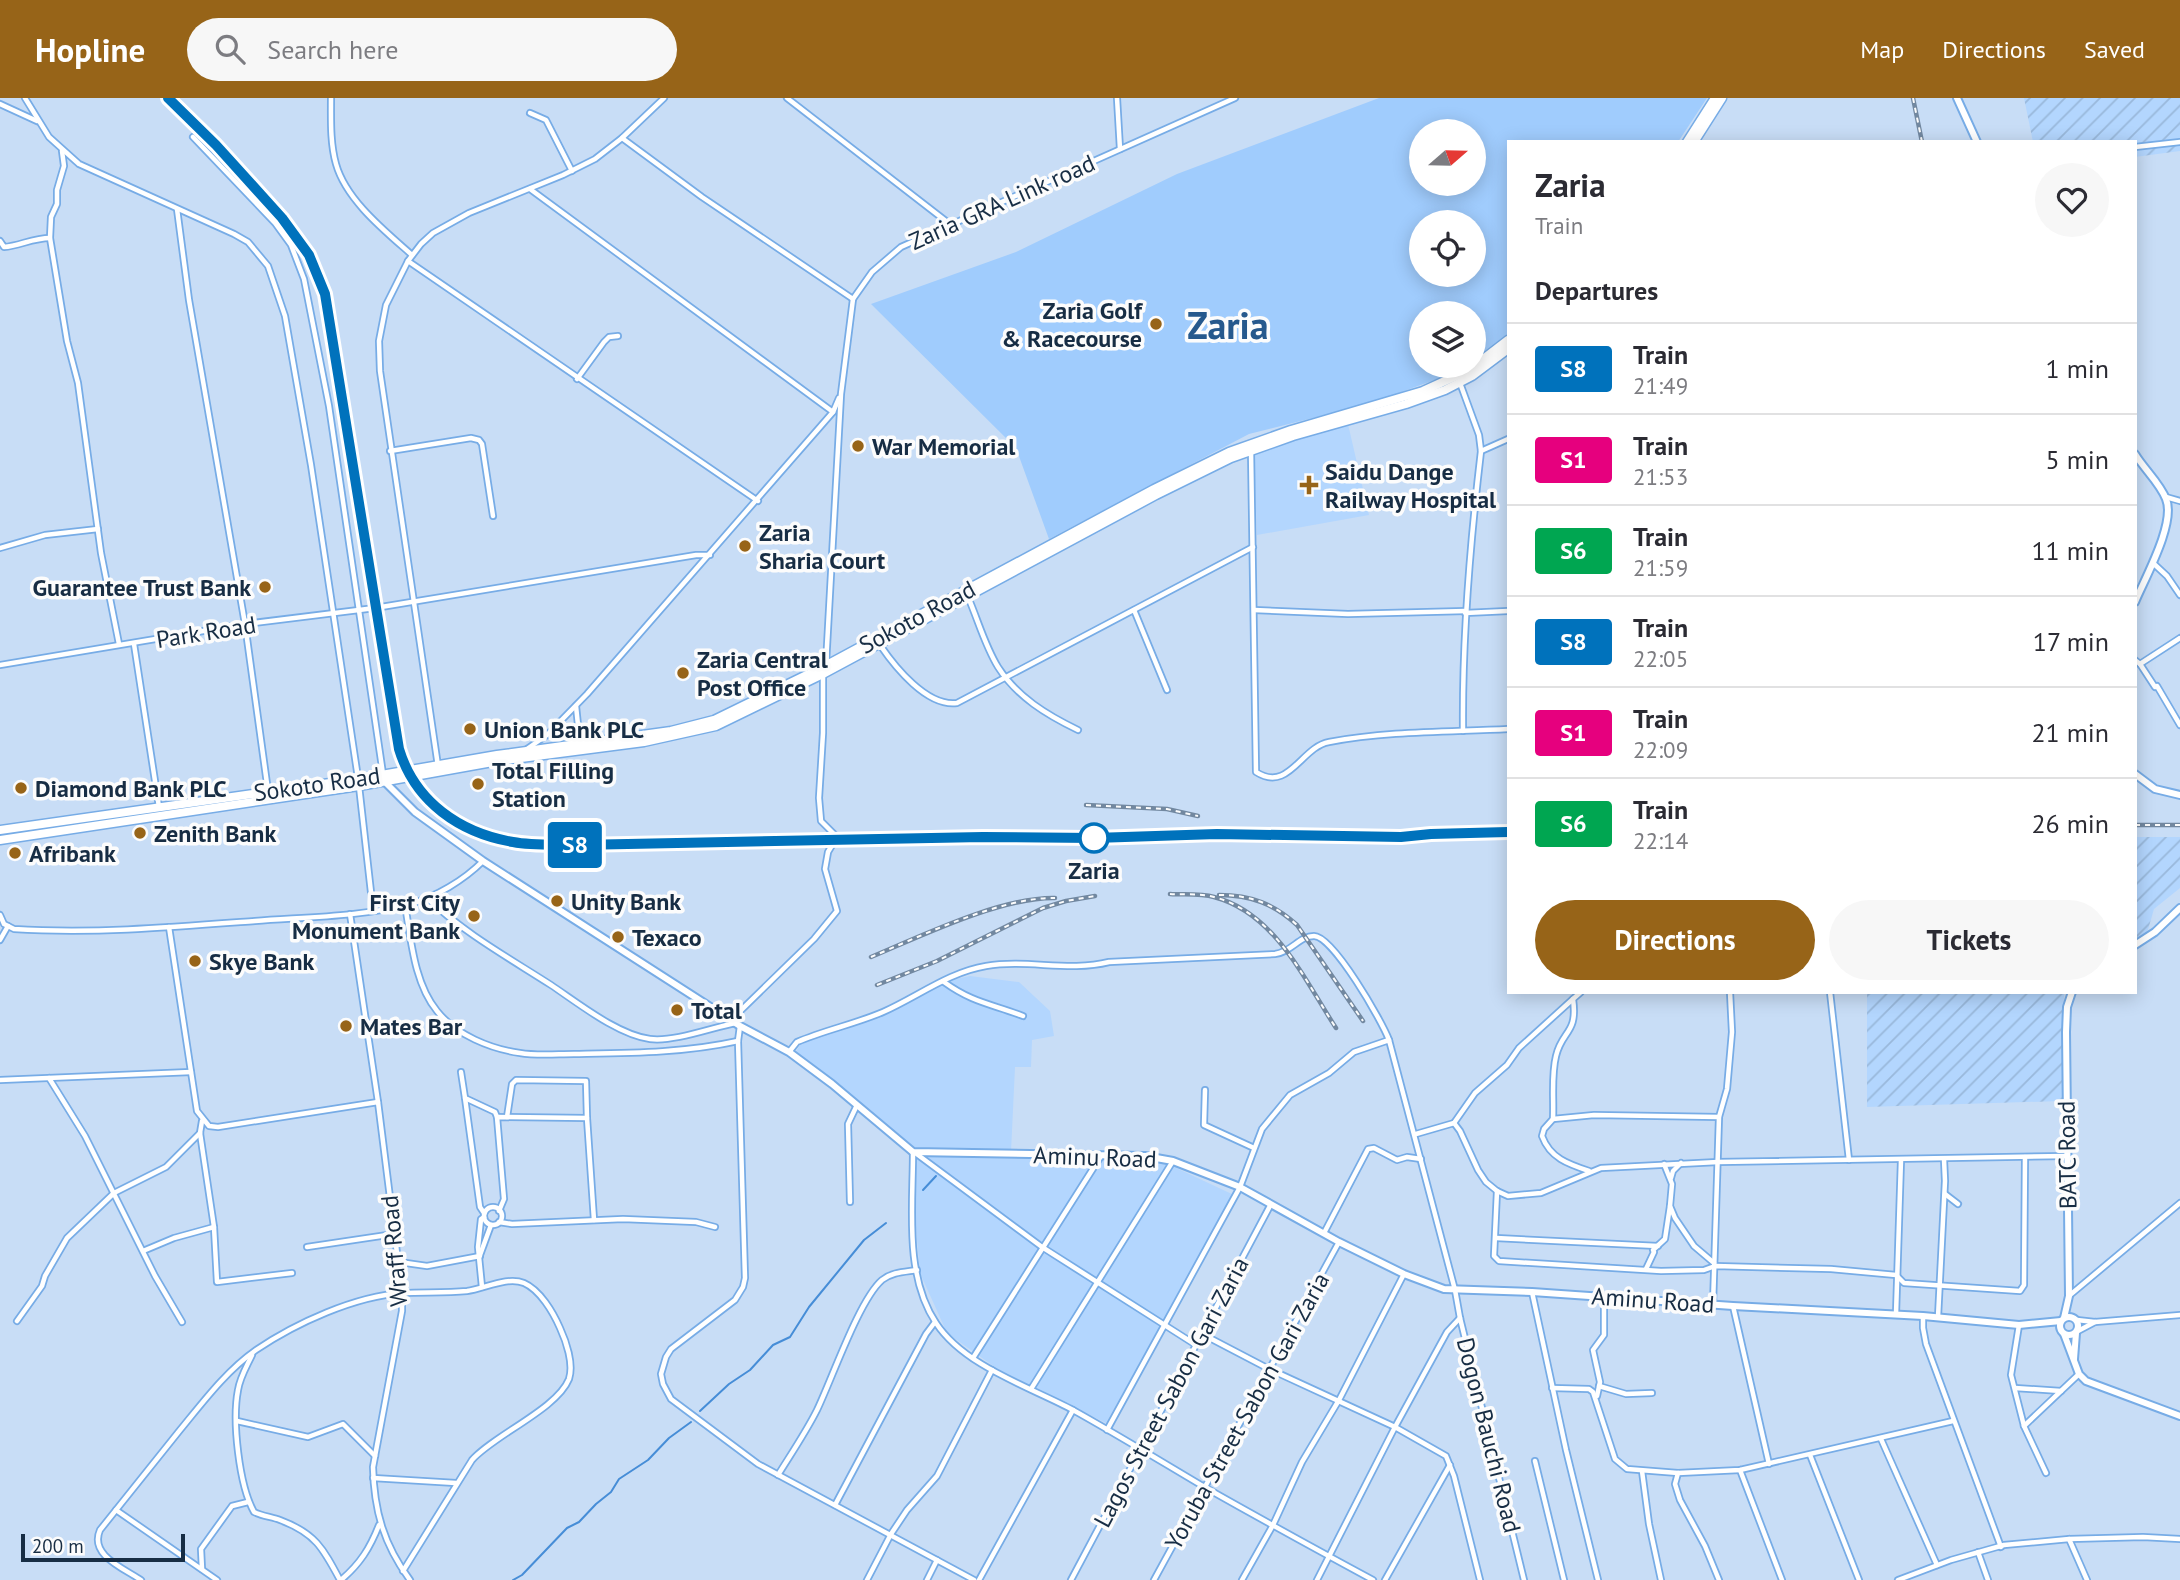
<!DOCTYPE html>
<html lang="en">
<head>
<meta charset="utf-8">
<style>
  body { margin:0; font-family:"PT Sans",sans-serif; background:#f7f7f7; color:#2b2b33; height:100vh; display:flex; flex-direction:column; font-size:26px; white-space:nowrap }
  * { box-sizing:border-box; margin:0 }
  p { font-size:23px; color:#7c7c81 }
  .icon { flex:none; width:38px; height:38px; fill:none; stroke:currentColor; stroke-width:2; stroke-linecap:round; stroke-linejoin:round }
  .map { position:relative; flex:1; overflow:hidden }
  .panel { position:absolute; left:1507px; top:42px; width:630px; height:854px; display:flex; flex-direction:column; background:#fff; border-radius:0px; box-shadow:0 4px 18px #0003 }
  .panel>* { flex:none }
  .badge { padding:0 14px; border-radius:5px; font-size:24px; line-height:46px }
  .needle { width:46px; rotate:70deg }
  .fabs { position:absolute; left:1409px; top:21px; display:grid; gap:14px }
  .fabs a { display:grid; place-items:center; width:77px; height:77px; border-radius:50%; background:#fff; box-shadow:0 4px 18px #0003; font-size:35px }
  .scale { position:absolute; left:21px; bottom:18px; width:164px; box-sizing:border-box; padding-left:7px; border:4px solid #172d44; border-top:0; font-size:19px; line-height:24px; white-space:nowrap; color:#172d44; -webkit-text-stroke:5px #fcfcfc; paint-order:stroke }
  .map>.badge { position:absolute; translate:-50% -50%; box-shadow:0 0 0 4px #fff }
  h2 { padding:0 28px; font-size:26px; line-height:63px }
  .round { display:grid; place-items:center; flex:none; width:74px; height:74px; border-radius:37px; background:#f7f7f7 }
  .head { display:flex; align-items:center; justify-content:space-between; height:119px; padding:0 28px }
  h1 { font-size:33px; font-weight:700; line-height:52px }
  .action { display:flex; gap:14px; margin-top:auto; padding:14px 28px }
  .action a { flex:1; height:80px; border-radius:42px; background:#976418; color:#fff; font-size:28px; font-weight:700; line-height:80px; text-align:center }
  .action a+a { background:#f7f7f7; color:#2b2b33 }
  ul { padding:0; list-style:none }
  li { display:flex; align-items:center; gap:21px; height:91px; padding:0 28px; border-top:2px solid #e1e1e2 }
  li div { flex:1 }
  li b { display:block; font-size:26px }
  li em { font-style:normal }
  li .badge { min-width:77px; font-weight:700; text-align:center }
  header { display:flex; align-items:center; gap:42px; box-sizing:border-box; height:98px; padding:0 35px; background:#976418; color:#fff }
  header strong { font-size:33px }
  nav { display:flex; gap:38px; margin-inline-start:auto; font-size:24px }
  .search { width:490px; height:63px; background:#f7f7f7; display:flex; align-items:center; gap:18px; box-sizing:border-box; padding:0 24px; border-radius:38px; color:#7c7c81; font-size:26px }
  .map>svg:first-child { display:block }
</style>
</head>
<body>
<header>
<strong>Hopline</strong>
<div class="search"><svg class="icon" aria-label="search" viewBox="0 0 24 24"><circle cx="10" cy="10" r="6"/><path d="M15 15l6 6"/></svg>Search here</div>
<nav><a>Map</a><a>Directions</a><a>Saved</a></nav>
</header>
<div class="map">
<svg width="2180" height="1482" viewBox="0 0 2180 1482">
  <defs>
    <pattern id="industrial-furrows" width="10" height="10" patternUnits="userSpaceOnUse" patternTransform="scale(1.75)"><rect width="10" height="10" fill="#b3d6fe"/><path d="M-1 1l2-2M0 10L10 0M9 11l2-2" fill="none" stroke="#99b8db"/></pattern>
  </defs>
  <rect width="100%" height="100%" fill="#c8ddf6"/>
  <g fill="#b3d6fe">
    <polygon points="1348,326 1369,417 1257,437 1254,358 1257,351"/>
    <polygon points="970,878 1019,884 1050,913 1054,938 1032,942 1031,969 1015,969 1011,1054 1159,1062 1234,1097 1106,1325 999,1272 947,1235 920,1175 909,1052 795,955 802,944 862,923 951,882"/>
  </g>
  <g fill="url(#industrial-furrows)">
    <polygon points="2024,0 2180,0 2180,53 2135,59 2135,44 2033,44"/>
    <polygon points="2135,739 2180,739 2180,790 2154,811 2147,835 2135,842"/>
    <polygon points="1867,894 2064,894 2062,1003 1867,1009"/>
  </g>
  <path fill="#a0ccfd" fill-rule="evenodd" d="M 1379,0 L 1707,0 L 1678,44 L 1508,44 L 1508,237 L 1496,249 L 1474,261 L 1474,215 L 1421,215 L 1421,268 L 1462,268 L 1440,280 L 1368,306 L 1249,336 L 1049,441 L 1016,350 L 871,206 L 1016,154 L 1177,76 ZM 1421,33 L 1474,33 L 1474,86 L 1421,86 ZM 1421,124 L 1474,124 L 1474,177 L 1421,177 Z"/>
  <g fill="none" stroke-linecap="round" stroke-linejoin="round">
    <g stroke="#468dd7" stroke-width="2">
      <polyline points="923,1092 936,1078"/>
      <polyline points="700,1313 729,1286 750,1272 773,1247 790,1239 809,1209 864,1142 886,1125"/>
      <polyline points="513,1482 522,1477 567,1430 579,1424 596,1406 611,1394 619,1381 648,1362 669,1340 691,1324"/>
    </g>
    <g stroke="#77ace6" stroke-width="8">
      <g id="minor">
        <polyline points="25,0 49,39 79,66 234,136 248,144 268,168 285,218 311,367 358,680"/>
        <path d="M 331,0 C 331,21 330,45 336,66 C 346,102 385,133 412,157"/>
        <polyline points="787,0 951,127"/>
        <polyline points="1117,0 1120,51"/>
        <polyline points="0,6 37,23"/>
        <polyline points="530,15 546,22 572,73"/>
        <polyline points="193,39 275,125 291,147 304,181 329,308 383,676"/>
        <polyline points="622,40 702,99 853,201"/>
        <polyline points="2135,49 2180,44"/>
        <polyline points="62,53 64,68 57,92 57,106 51,119 50,140 67,243 78,285 101,455 119,546"/>
        <polyline points="530,91 833,314"/>
        <polyline points="177,111 189,202 245,526 268,693"/>
        <path d="M 0,143 L 4,149 C 19,148 33,140 50,140"/>
        <polyline points="408,163 758,403"/>
        <polyline points="577,281 604,244 609,239 618,238"/>
        <path d="M 1460,285 L 1479,337 L 1481,353 C 1470,446 1462,539 1463,633"/>
        <path d="M 1251,352 L 1256,674 C 1289,695 1301,649 1329,644 C 1388,633 1449,634 1508,631"/>
        <polyline points="390,353 471,340 479,342 482,346 493,418"/>
        <polyline points="1481,353 1508,341"/>
        <polyline points="2166,399 2180,403"/>
        <polyline points="0,450 45,437 98,431"/>
        <polyline points="2153,465 2167,478 2180,497"/>
        <path d="M 968,499 C 978,522 985,548 998,569 C 1017,599 1047,617 1078,632"/>
        <polyline points="1134,512 1167,592"/>
        <polyline points="1254,512 1348,516 1466,513"/>
        <polyline points="1465,515 1508,513"/>
        <polyline points="134,546 159,709"/>
        <path d="M 880,547 C 895,569 927,609 957,605 L 1253,449"/>
        <polyline points="2135,562 2140,566 2155,589"/>
        <polyline points="826,566 841,296 853,201 872,174 901,149 1235,0"/>
        <polyline points="2140,566 2180,540"/>
        <polyline points="0,567 245,526 375,510 696,457 710,457"/>
        <polyline points="2157,588 2180,627"/>
        <polyline points="576,608 580,646"/>
        <polyline points="527,651 547,637 587,596 833,314 839,300"/>
        <polyline points="438,668 380,273 379,243 386,207 408,163 421,146 433,135 469,115 563,77 595,61 622,40 664,0"/>
        <polyline points="359,688 373,812"/>
        <path d="M 427,800 C 464,835 509,860 551,887 C 578,905 618,937 650,941 C 674,944 711,930 735,925"/>
        <path d="M 405,807 C 411,841 414,885 437,913 C 456,937 491,951 520,955 C 537,958 557,956 574,956 C 629,955 684,955 738,943"/>
        <path d="M 350,816 L 378,1004 L 402,1195 L 402,1213 L 373,1369 C 374,1413 384,1447 410,1482"/>
        <path d="M 0,817 L 4,826 L 14,831 C 94,836 176,829 255,823 C 306,819 360,819 410,806 C 436,799 464,782 483,763"/>
        <polyline points="169,829 197,1013 209,1028 218,1029 378,1004"/>
        <polyline points="0,842 8,828"/>
        <path d="M 944,884 C 973,905 992,906 1023,918"/>
        <polyline points="1830,894 1849,1062"/>
        <polyline points="731,922 814,841 837,813 825,771 828,754 837,739 821,723 819,700 823,635 823,577"/>
        <polyline points="740,928 738,943 745,1180 743,1189 735,1202 671,1251 666,1259 661,1276 663,1286 671,1301 758,1366 974,1482"/>
        <path d="M 789,954 L 797,944 C 825,932 855,926 883,914 C 917,899 949,874 986,868 C 1027,861 1069,874 1109,864 L 1275,856 C 1292,854 1299,838 1314,838 C 1333,838 1382,923 1389,942"/>
        <polyline points="461,974 465,1000 495,1014 497,1019"/>
        <polyline points="49,980 85,1038 155,1178 182,1224"/>
        <polyline points="0,982 191,974"/>
        <polyline points="1205,992 1204,1027 1254,1050"/>
        <polyline points="465,1000 480,1109 484,1115"/>
        <polyline points="507,1019 512,986 516,982 586,983 587,1020"/>
        <path d="M 1553,1021 C 1554,1001 1551,978 1556,958 C 1562,932 1578,936 1573,901 L 1581,894"/>
        <polyline points="202,1023 200,1035 214,1129 217,1184 292,1175"/>
        <polyline points="1454,1025 1475,995 1507,967 1519,950 1573,901"/>
        <polyline points="1416,1036 1454,1025 1460,1033 1478,1072 1486,1084 1497,1093 1508,1098 1541,1095 1601,1070 1718,1064 2067,1058"/>
        <path d="M 913,1054 C 913,1109 904,1177 936,1225 C 964,1268 1030,1289 1073,1312 C 1118,1337 1162,1364 1206,1390 C 1261,1421 1317,1452 1373,1482"/>
        <polyline points="914,1054 1042,1149 1196,1247"/>
        <polyline points="1664,1066 1672,1086 1670,1108 1675,1120 1694,1148 1714,1165"/>
        <path d="M 1589,1073 C 1568,1066 1550,1060 1542,1038 L 1544,1031 L 1553,1021 L 1594,1017 L 1719,1019"/>
        <polyline points="1671,1080 1673,1073 1681,1065"/>
        <polyline points="1497,1093 1494,1158 1499,1163 1661,1173 1704,1172 1715,1168 1831,1171 1896,1177 1904,1185 2020,1193 2024,1187 2025,1059"/>
        <polyline points="1945,1096 1958,1106"/>
        <polyline points="850,1104 848,1026 857,1007"/>
        <circle cx="493" cy="1118" r="9"/>
        <polyline points="499,1113 504,1101 497,1019 587,1020 594,1122"/>
        <polyline points="499,1124 512,1126 623,1121 696,1124 715,1129"/>
        <polyline points="1324,1135 1368,1051 1374,1050 1397,1062 1407,1059 1421,1061"/>
        <polyline points="1496,1140 1658,1148"/>
        <polyline points="307,1149 394,1136"/>
        <polyline points="143,1153 174,1140 214,1129"/>
        <polyline points="480,1157 491,1127"/>
        <polyline points="399,1164 427,1168 480,1158"/>
        <polyline points="1646,1171 1654,1154 1653,1152 1665,1141 1670,1108"/>
        <polyline points="482,1189 478,1149 481,1121 484,1119"/>
        <polyline points="1532,1194 1566,1352 1598,1482"/>
        <polyline points="2070,1197 2180,1105"/>
        <polyline points="1713,1207 1719,1019 1727,991 1732,934 1730,894"/>
        <polyline points="1733,1208 1769,1366"/>
        <polyline points="1896,1216 1901,1062"/>
        <polyline points="1923,1218 1923,1230 1926,1246 2001,1449"/>
        <polyline points="1938,1219 1945,1083 1944,1061"/>
        <polyline points="2077,1222 2095,1224 2180,1217"/>
        <polyline points="17,1223 42,1188 45,1178 67,1140 114,1095 166,1069 200,1035"/>
        <polyline points="2019,1227 2011,1277 2024,1328 2046,1375"/>
        <polyline points="2078,1233 2095,1224"/>
        <polyline points="1202,1236 1269,1271 1395,1329 1446,1358 1454,1378 1480,1482"/>
        <path d="M 252,1257 C 247,1268 240,1279 238,1292 C 232,1323 239,1387 254,1414 C 262,1418 272,1419 280,1422 C 315,1435 323,1450 340,1482"/>
        <polyline points="973,1260 1101,1058"/>
        <polyline points="1599,1288 1626,1296 1652,1295"/>
        <polyline points="1552,1290 1589,1291 1593,1294 1615,1361 1627,1371 1678,1375 1740,1372 1953,1323"/>
        <polyline points="2015,1290 2061,1293"/>
        <polyline points="1031,1291 1173,1063"/>
        <polyline points="1597,1298 1600,1284 1593,1252 1604,1237 1604,1199"/>
        <polyline points="237,1323 308,1339 343,1326 375,1358"/>
        <polyline points="2024,1328 2079,1276"/>
        <polyline points="1107,1332 1240,1089 1262,1031 1290,997 1329,975 1354,954 1389,942 1455,1192 1460,1220 1524,1482"/>
        <polyline points="1881,1341 1937,1467"/>
        <polyline points="1810,1357 1859,1482"/>
        <polyline points="1535,1363 1564,1482"/>
        <polyline points="1740,1372 1782,1482"/>
        <polyline points="1642,1373 1649,1426 1661,1482"/>
        <polyline points="1678,1375 1675,1386 1680,1402 1705,1448 1719,1482"/>
        <path d="M 778,1377 C 791,1356 806,1334 817,1312 C 832,1281 859,1202 882,1182 C 892,1174 904,1174 917,1172"/>
        <polyline points="373,1380 456,1385"/>
        <polyline points="835,1407 926,1236 935,1224"/>
        <polyline points="116,1412 217,1482"/>
        <polyline points="2069,1441 2087,1482"/>
        <polyline points="1978,1454 1988,1482"/>
        <polyline points="202,1471 201,1451 232,1408 248,1404"/>
        <path d="M 141,1482 C 123,1470 89,1457 100,1432 C 127,1398 154,1365 180,1332 C 203,1304 226,1273 256,1252 C 296,1225 355,1198 403,1195 C 424,1194 446,1195 467,1193 C 484,1191 507,1178 524,1185 C 540,1192 553,1214 560,1230 C 566,1243 574,1266 569,1281 C 557,1311 494,1337 472,1362 L 403,1473"/>
        <path d="M 341,1482 C 360,1466 370,1450 379,1427"/>
        <polyline points="867,1482 891,1436 907,1412 937,1378 992,1272"/>
        <polyline points="927,1482 937,1462"/>
        <polyline points="979,1482 1073,1312"/>
        <polyline points="1071,1482 1271,1106"/>
        <polyline points="1154,1482 1339,1144"/>
        <polyline points="1242,1482 1273,1427 1302,1364 1339,1302 1404,1176"/>
        <polyline points="1317,1482 1395,1329 1447,1234 1460,1220"/>
        <polyline points="1385,1482 1450,1367"/>
        <polyline points="1898,1482 1951,1462 2004,1447 2069,1441 2143,1439 2180,1441"/>
      </g>
    </g>
    <g stroke="#77ace6" stroke-width="10">
      <g id="tertiary">
        <polyline points="1957,0 1977,44"/>
        <path d="M 2135,356 C 2144,371 2160,385 2166,401 C 2176,425 2145,480 2135,504"/>
        <polyline points="2135,676 2155,691 2180,697"/>
        <polyline points="384,683 415,714 483,763 740,928 789,954 832,986 913,1054 1145,1058 1173,1063 1240,1089 1339,1144 1404,1176 1444,1191 1532,1194 1733,1208 1923,1218 2019,1227 2061,1223"/>
        <polyline points="2135,847 2155,834 2180,810"/>
        <circle cx="2069" cy="1228" r="9"/>
        <polyline points="2064,1220 2069,1198 2066,934 2067,909 2072,894"/>
        <polyline points="2064,1236 2079,1276 2086,1283 2180,1318"/>
        <polyline points="2074,1261 2076,1235"/>
      </g>
    </g>
    <g stroke="#77ace6" stroke-width="11">
      <g id="primary">
        <polyline points="1687,44 1715,0"/>
        <polyline points="1694,44 1722,0"/>
        <polyline points="0,732 358,681 497,657 671,633 714,622 821,570 1154,391 1229,354 1291,332 1423,293 1469,272 1508,242"/>
        <polyline points="0,742 359,688 498,663 644,644 716,628 823,576 1156,397 1231,360 1293,338 1406,306 1445,292 1472,278 1508,251"/>
      </g>
    </g>
    <use href="#minor" stroke="#fff" stroke-width="4.5"/>
    <use href="#tertiary" stroke="#fff" stroke-width="6"/>
    <use href="#primary" stroke="#fff" stroke-width="8"/>
    <g stroke="#7288a0" stroke-width="4.5">
      <g id="rail">
        <polyline points="168,0 216,47 282,120 309,157 325,196 381,553 399,651 406,673 443,716 478,735 515,745 578,747 983,739 1094,740 1217,736 1426,740 1508,739"/>
        <polyline points="1913,0 1922,44"/>
        <polyline points="1086,707 1167,711 1198,718"/>
        <polyline points="2135,727 2180,727"/>
        <path d="M 1170,796 C 1184,797 1200,795 1214,799 C 1275,815 1304,881 1336,930"/>
        <path d="M 1219,797 C 1251,797 1274,806 1297,827 L 1363,923"/>
        <path d="M 871,859 C 921,838 1001,799 1055,800"/>
        <polyline points="877,887 937,863 1043,810 1066,803 1095,798"/>
      </g>
    </g>
    <use href="#rail" stroke="#fcfcfc" stroke-width="2" stroke-dasharray="5" stroke-linecap="butt"/>
  </g>
  <g fill="none" stroke-linecap="round" stroke-linejoin="round">
    <g stroke="#fff" stroke-width="16">
      <path id="line" d="M 168,0 L 216,47 L 282,120 L 309,157 L 325,196 L 399,651 C 415,704 460,735 513,744 C 534,748 557,746 578,747 L 983,739 L 1094,740 L 1217,736 L 1401,739 L 1431,736 L 1508,734"/>
    </g>
    <use href="#line" stroke="#0072bc" stroke-width="10"/>
  </g>
  <g fill="#976418" stroke="#fcfcfc" stroke-width="2.5">
    <circle cx="1156" cy="226" r="7"/>
    <circle cx="858" cy="348" r="7"/>
    <path d="M1305.5 376.5h7v7h7v7h-7v7h-7v-7h-7v-7h7z"/>
    <circle cx="745" cy="448" r="7"/>
    <circle cx="265" cy="489" r="7"/>
    <circle cx="683" cy="575" r="7"/>
    <circle cx="470" cy="631" r="7"/>
    <circle cx="478" cy="686" r="7"/>
    <circle cx="21" cy="690" r="7"/>
    <circle cx="140" cy="735" r="7"/>
    <circle cx="15" cy="755" r="7"/>
    <circle cx="557" cy="803" r="7"/>
    <circle cx="474" cy="818" r="7"/>
    <circle cx="618" cy="839" r="7"/>
    <circle cx="195" cy="863" r="7"/>
    <circle cx="677" cy="912" r="7"/>
    <circle cx="346" cy="928" r="7"/>
  </g>
  <circle fill="#fff" stroke="#0072bc" stroke-width="3.5" cx="1094" cy="740" r="14"/>
  <g text-anchor="middle" dominant-baseline="central" stroke-width="7" stroke-linejoin="round" paint-order="stroke">
    <g font-size="24" fill="#172d44" stroke="#fcfcfc">
      <text transform="translate(1002 104) rotate(-24)">Zaria GRA Link road</text>
      <text transform="translate(917 519) rotate(-28)">Sokoto Road</text>
      <text transform="translate(206 534) rotate(-9)">Park Road</text>
      <text transform="translate(317 686) rotate(-8)">Sokoto Road</text>
      <text transform="translate(2067 1057) rotate(-91)">BATC Road</text>
      <text transform="translate(1095 1059) rotate(2)">Aminu Road</text>
      <text transform="translate(394 1153) rotate(-95)">Wraff Road</text>
      <text transform="translate(1653 1202) rotate(4)">Aminu Road</text>
      <text transform="translate(1171 1294) rotate(-62)">Lagos Street Sabon Gari Zaria</text>
      <text transform="translate(1247 1313) rotate(-61)">Yoruba Street Sabon Gari Zaria</text>
      <text transform="translate(1489 1337) rotate(76)">Dogon Bauchi Road</text>
    </g>
    <g font-size="24" font-weight="bold" fill="#172d44" stroke="#fcfcfc" text-anchor="start">
      <text x="1142" y="212" text-anchor="end">Zaria Golf<tspan x="1142" dy="28">&amp; Racecourse</tspan></text>
      <text x="872" y="348">War Memorial</text>
      <text x="1325" y="373">Saidu Dange<tspan x="1325" dy="28">Railway Hospital</tspan></text>
      <text x="759" y="434">Zaria<tspan x="759" dy="28">Sharia Court</tspan></text>
      <text x="251" y="489" text-anchor="end">Guarantee Trust Bank</text>
      <text x="697" y="561">Zaria Central<tspan x="697" dy="28">Post Office</tspan></text>
      <text x="484" y="631">Union Bank PLC</text>
      <text x="492" y="672">Total Filling<tspan x="492" dy="28">Station</tspan></text>
      <text x="35" y="690">Diamond Bank PLC</text>
      <text x="154" y="735">Zenith Bank</text>
      <text x="29" y="755">Afribank</text>
      <text x="571" y="803">Unity Bank</text>
      <text x="460" y="804" text-anchor="end">First City<tspan x="460" dy="28">Monument Bank</tspan></text>
      <text x="632" y="839">Texaco</text>
      <text x="209" y="863">Skye Bank</text>
      <text x="691" y="912">Total</text>
      <text x="360" y="928">Mates Bar</text>
    </g>
    <g font-size="24" font-weight="bold" fill="#172d44" stroke="#fcfcfc">
      <text x="1094" y="772">Zaria</text>
    </g>
    <g font-size="38" font-weight="bold" fill="#26598d" stroke="#fcfcfc">
      <text x="1228" y="226">Zaria</text>
    </g>
  </g>
</svg>
<div class="fabs">
<a><svg class="needle" viewBox="-14 -14 28 28"><path d="M0-13l5 13h-10z" fill="#e53935"/><path d="M0 13l5-13h-10z" fill="#7c7c81"/></svg></a>
<a><svg class="icon" aria-label="locate" viewBox="0 0 24 24"><circle cx="12" cy="12" r="6"/><path d="M12 2v4M12 18v4M2 12h4M18 12h4"/></svg></a>
<a><svg class="icon" aria-label="layers" viewBox="0 0 24 24"><path d="M12 4l9 5-9 5-9-5zM3 14l9 5 9-5"/></svg></a>
</div>
<div class="scale">200 m</div>
<b class="badge" style="left:575px;top:747px;background:#0072bc;color:#fff">S8</b>
<section class="panel">
<div class="head"><div><h1>Zaria</h1><p>Train</p></div><a class="round"><svg class="icon" aria-label="heart" viewBox="0 0 24 24"><path d="M12 20l-8-8c-3-5 5-10 8-4 3-6 11-1 8 4z"/></svg></a></div>
<h2>Departures</h2>
<ul>
<li><span class="badge" style="background:#0072bc;color:#fff">S8</span><div><b>Train</b><p>21:49</p></div><em>1 min</em></li>
<li><span class="badge" style="background:#e6007e;color:#fff">S1</span><div><b>Train</b><p>21:53</p></div><em>5 min</em></li>
<li><span class="badge" style="background:#00a651;color:#fff">S6</span><div><b>Train</b><p>21:59</p></div><em>11 min</em></li>
<li><span class="badge" style="background:#0072bc;color:#fff">S8</span><div><b>Train</b><p>22:05</p></div><em>17 min</em></li>
<li><span class="badge" style="background:#e6007e;color:#fff">S1</span><div><b>Train</b><p>22:09</p></div><em>21 min</em></li>
<li><span class="badge" style="background:#00a651;color:#fff">S6</span><div><b>Train</b><p>22:14</p></div><em>26 min</em></li>
</ul>
<div class="action"><a>Directions</a><a>Tickets</a></div>
</section>
</div>
</body>
</html>
